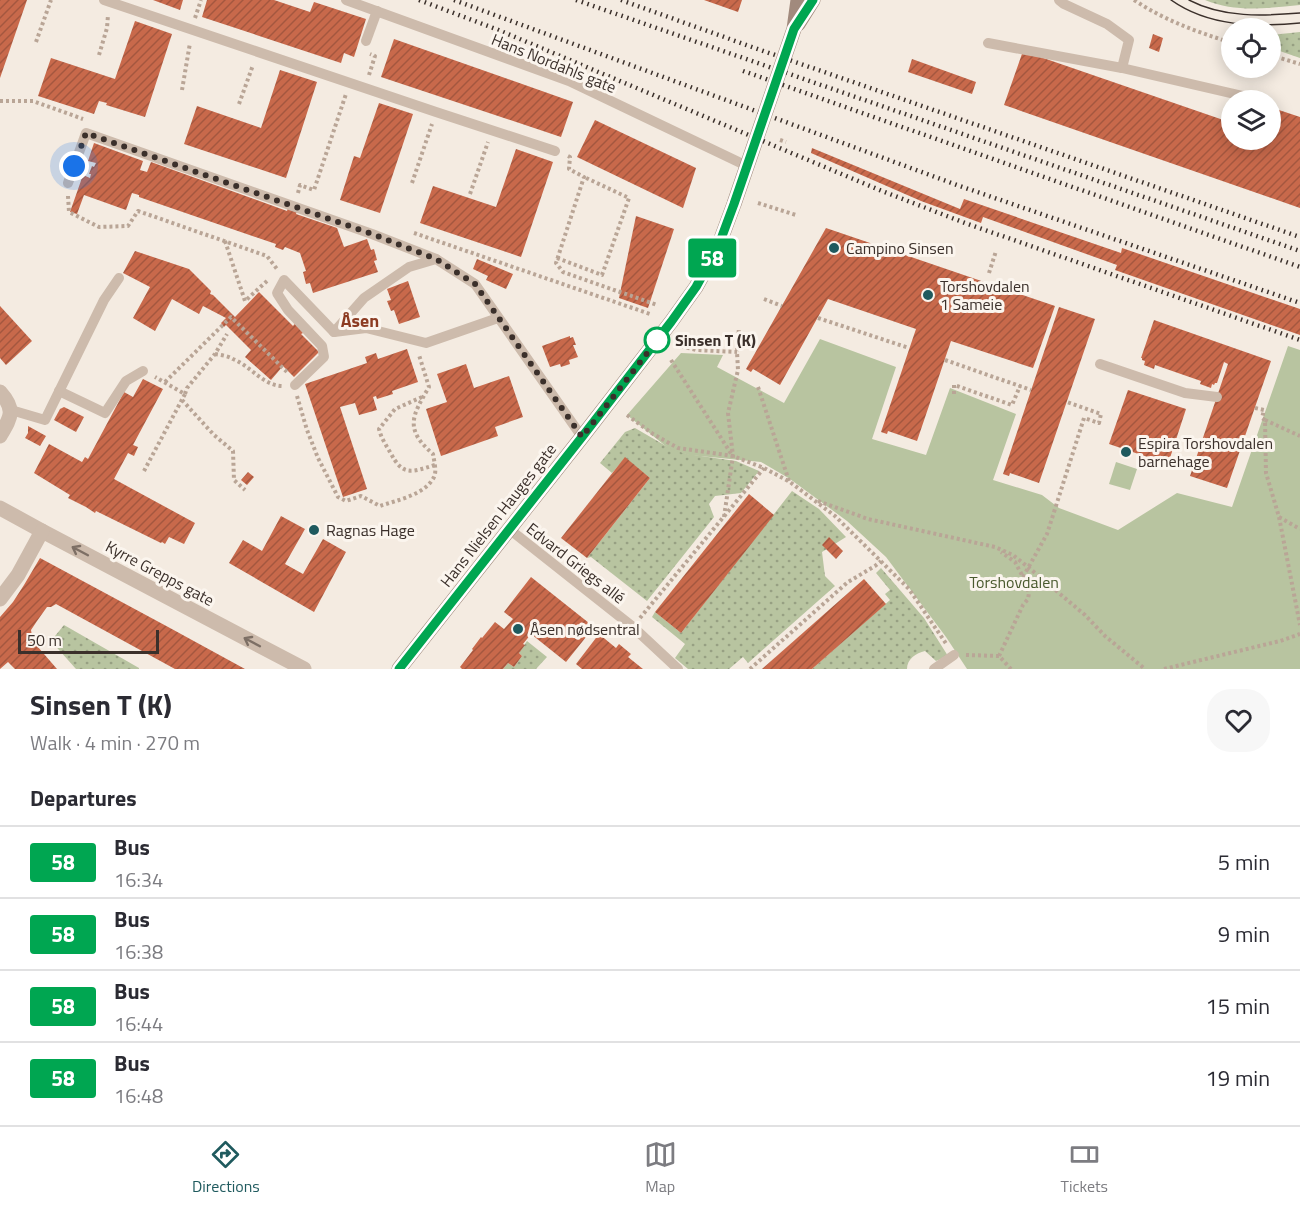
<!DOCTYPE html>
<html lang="en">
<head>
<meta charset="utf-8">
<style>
  body { margin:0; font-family:"Titillium Web",sans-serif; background:#f7f7f7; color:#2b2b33; height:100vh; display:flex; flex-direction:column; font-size:22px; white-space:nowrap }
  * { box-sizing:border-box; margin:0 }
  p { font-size:20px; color:#7c7c81 }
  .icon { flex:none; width:33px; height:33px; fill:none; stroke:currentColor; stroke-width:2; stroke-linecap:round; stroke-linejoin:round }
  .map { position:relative; height:669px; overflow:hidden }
  .details { display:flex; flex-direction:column; background:#fff; flex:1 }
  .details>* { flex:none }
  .badge { padding:0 12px; border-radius:4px; font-size:21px; line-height:39px }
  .buttons { position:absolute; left:1221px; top:18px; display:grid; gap:12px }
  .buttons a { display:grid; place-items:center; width:60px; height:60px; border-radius:50%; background:#fff; box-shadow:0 3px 15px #0003; font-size:30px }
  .scale { position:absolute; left:18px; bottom:15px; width:141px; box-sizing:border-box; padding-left:6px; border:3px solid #3b302b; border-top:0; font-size:16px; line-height:21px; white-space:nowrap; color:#3b302b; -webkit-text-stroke:4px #fbf5ee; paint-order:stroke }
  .you { position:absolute; width:30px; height:30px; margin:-15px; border:4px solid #fff; border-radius:50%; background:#1a73e8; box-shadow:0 0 0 9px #1a73e833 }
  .map>.badge { position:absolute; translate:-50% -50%; box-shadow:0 0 0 3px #fff }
  h2 { padding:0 30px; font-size:22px; line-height:54px }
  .round { display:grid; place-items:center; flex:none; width:63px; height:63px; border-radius:24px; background:#f7f7f7 }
  .summary { display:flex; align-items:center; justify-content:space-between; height:102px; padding:0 30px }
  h1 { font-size:28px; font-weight:700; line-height:45px }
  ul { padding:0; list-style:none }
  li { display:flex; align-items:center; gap:18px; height:72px; padding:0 30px; border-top:2px solid #e1e1e2 }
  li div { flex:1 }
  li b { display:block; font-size:22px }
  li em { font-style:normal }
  li .badge { min-width:66px; font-weight:700; text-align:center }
  .tab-bar { display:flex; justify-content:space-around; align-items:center; height:84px; border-top:2px solid #e1e1e2; background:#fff; font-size:16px; color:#7c7c81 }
  .tab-bar a { display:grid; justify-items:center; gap:3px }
  .tab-bar .current { color:#1f5a5e }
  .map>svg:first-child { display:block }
</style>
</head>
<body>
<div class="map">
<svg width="1300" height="669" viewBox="0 0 1300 669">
  <defs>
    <pattern id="grass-dots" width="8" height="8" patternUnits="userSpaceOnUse" patternTransform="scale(1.5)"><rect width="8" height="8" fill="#b8c4a0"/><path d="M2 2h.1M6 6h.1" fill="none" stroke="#97a083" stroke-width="1.8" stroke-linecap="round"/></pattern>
    <pattern id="building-hatch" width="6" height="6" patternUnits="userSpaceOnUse" patternTransform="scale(1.5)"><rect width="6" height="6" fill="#c8694b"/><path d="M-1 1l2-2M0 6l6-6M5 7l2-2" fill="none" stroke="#a4573f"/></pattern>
  </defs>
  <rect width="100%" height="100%" fill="#f4ebe1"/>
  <g fill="url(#grass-dots)">
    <path d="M 1205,0 L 1300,0 L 1300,5 C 1268,8 1236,13 1205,0 Z"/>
    <polygon points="1300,32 1300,58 1271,48 1271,35"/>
    <polygon points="635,428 666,446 687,454 736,461 759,471 741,493 715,496 709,504 714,517 647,601 591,557 587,558 650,478 625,458 612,473 600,463 625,432"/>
    <polygon points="792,491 819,509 846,537 822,552 825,576 835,586 748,663 743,657 729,669 688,669 675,658 685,644 652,617 655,612 681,633"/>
    <path d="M 881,568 L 924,618 L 948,656 L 936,661 L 925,651 C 916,653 907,659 907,669 L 812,669 L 890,600 L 885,594 L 890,590 L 876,573 Z"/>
    <polygon points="64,625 139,668 139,669 76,669 51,641"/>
    <polygon points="527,641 547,657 536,669 503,669 508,663 514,667 522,656 519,653"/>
  </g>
  <g fill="#b8c4a0">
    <polygon points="820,339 896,367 872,439 926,455 950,388 1016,414 993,480 1042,495 1059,508 1118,530 1177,493 1232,507 1288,346 1300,350 1300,669 967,669 946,637 886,557 847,521 790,479 761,462 689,455 668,448 627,415 681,353 723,355 717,367 784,403"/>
    <polygon points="1116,462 1137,469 1130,490 1109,484"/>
  </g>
  <g fill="url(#building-hatch)">
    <polygon points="0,0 27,0 0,78"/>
    <polygon points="153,0 183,0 180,10"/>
    <polygon points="207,0 274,0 310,12 314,2 366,19 354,57 344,53 341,63 202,17"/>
    <polygon points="704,0 742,0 738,12"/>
    <polygon points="135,21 172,34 145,117 106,105 107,103 99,101 94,114 38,96 51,58 115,79"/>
    <polygon points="1153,34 1163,38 1159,52 1149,48"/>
    <polygon points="394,39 573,102 561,137 381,77"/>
    <polygon points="1023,51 1232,123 1232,140 1270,140 1270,107 1300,117 1300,208 1004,105"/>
    <polygon points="912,59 976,82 972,94 908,72"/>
    <polygon points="280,70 317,82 286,178 184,144 197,106 261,128"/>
    <polygon points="379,103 413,114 380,213 340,200 354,156 360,158"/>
    <polygon points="595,120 696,168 683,208 577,157"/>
    <polygon points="94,143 143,161 140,170 147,172 151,162 287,211 288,208 297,211 296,214 337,228 344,247 367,239 371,250 374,249 377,260 374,261 378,272 313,293 310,283 306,284 303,272 306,271 300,253 285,247 283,250 275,247 276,244 139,197 139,195 132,193 126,210 84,195 77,214 70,212 83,175 90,178 91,174 89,174 92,166 94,167 96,163 88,161"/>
    <polygon points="812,148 960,209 964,199 1121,253 1122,248 1300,309 1300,335 1115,270 1117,265 983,217 981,223 921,201 811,153"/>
    <polygon points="516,149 553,162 521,257 420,223 433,186 496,207"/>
    <polygon points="636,216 674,229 648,308 619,298"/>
    <polygon points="826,228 1055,306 1033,368 951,341 917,441 888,431 887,434 881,432 916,329 828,299 780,385 753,369 751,372 746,369"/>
    <polygon points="135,251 189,269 211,291 210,294 213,295 235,317 259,292 293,326 297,321 303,333 301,334 319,352 294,377 283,366 271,380 245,357 251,350 226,325 224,327 221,323 226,318 203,306 199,314 172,299 155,331 133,318 150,287 123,273"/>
    <polygon points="477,259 513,274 506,289 486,280 488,276 473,269"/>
    <polygon points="408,281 420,317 399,324 394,310 391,311 387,301 391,300 387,289"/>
    <polygon points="0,306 32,341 6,365 0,358"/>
    <polygon points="1059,307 1095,319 1039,483 1010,473 1009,476 1003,474"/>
    <polygon points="1154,320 1271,361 1227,488 1190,476 1228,364 1224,362 1217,383 1215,383 1214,385 1212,384 1211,388 1200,384 1201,381 1155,365 1154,369 1144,365 1145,361 1142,360 1142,358 1141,358"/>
    <polygon points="570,336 570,338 573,337 576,345 573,345 578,357 569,360 570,364 561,367 560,364 550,367 542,346"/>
    <polygon points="407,349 418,382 392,391 393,394 377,399 376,396 373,397 377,410 359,415 355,403 340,407 367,489 343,497 305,384 367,363 365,357 376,353 378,359"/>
    <polygon points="466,364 474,388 509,376 523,417 495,427 498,436 441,456 426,409 447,402 437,374"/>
    <polygon points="143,379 163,389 133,445 138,447 134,456 128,453 114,479 195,523 184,544 169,537 165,544 162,542 161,543 96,511 95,513 86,507 68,498 70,495 34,473 49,444 82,462 85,457 88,459 124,392 133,397"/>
    <polygon points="1128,390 1186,409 1168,464 1109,444"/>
    <polygon points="64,407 84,417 76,432 54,420 60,409"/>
    <polygon points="28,426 46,436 40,446 25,438 28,433"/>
    <polygon points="625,457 650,478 587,558 561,538"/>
    <polygon points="248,472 254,477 247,485 241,480"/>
    <polygon points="749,494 774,515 681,633 655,612"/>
    <polygon points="281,516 305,529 285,564 303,574 323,539 346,552 314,612 229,563 243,540 262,551"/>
    <polygon points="829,537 843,551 836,559 822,545"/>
    <polygon points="40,558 170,628 245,669 175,669 56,604 51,607 47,607 37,621 31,630 32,636 31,639 57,669 15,669 8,662 0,669 0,617 13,602 24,585"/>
    <polygon points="531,577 594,627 566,662 531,634 523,644 525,645 519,653 522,656 514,667 508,663 503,669 462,669 460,667 473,650 472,649 481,637 482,638 495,622 504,629 513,619 504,612"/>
    <polygon points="864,579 886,604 812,669 762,669"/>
    <polygon points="599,634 616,648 619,644 631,654 628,657 643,669 582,669 576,664"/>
  </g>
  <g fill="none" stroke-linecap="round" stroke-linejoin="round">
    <g stroke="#b9a596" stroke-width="4" stroke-dasharray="3 3" stroke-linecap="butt">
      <path d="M 1134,0 C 1166,21 1195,31 1232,43"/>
      <polyline points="195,18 201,0"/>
      <polyline points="36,42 51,0"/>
      <polyline points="99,55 107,28 108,15"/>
      <polyline points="1270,55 1300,64"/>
      <polyline points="369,75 375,56 370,54"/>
      <polyline points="182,90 190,43"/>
      <polyline points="0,101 33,101 83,119"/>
      <polyline points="239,104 253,65"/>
      <polyline points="780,140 786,142"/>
      <polyline points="568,156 570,157 569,169 584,177 556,263 563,272 657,305"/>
      <polyline points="412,183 432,124"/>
      <polyline points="298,193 300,185 314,190 346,94"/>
      <polyline points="470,194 488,142"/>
      <polyline points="68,196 69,212 99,227 128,226 138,211 267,256 277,269"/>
      <polyline points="758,203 796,215"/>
      <polyline points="414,233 650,314"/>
      <polyline points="225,241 245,301 267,281"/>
      <polyline points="557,258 602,275 629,198 584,177"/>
      <polyline points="989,273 996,251"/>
      <polyline points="764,299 782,306"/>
      <polyline points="818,318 909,348"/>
      <polyline points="681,346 696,350 737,352"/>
      <path d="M 215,354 C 221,355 228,356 233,359 C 251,366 263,386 283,386"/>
      <polyline points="671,360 732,455"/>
      <polyline points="945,360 1031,390"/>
      <polyline points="165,382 231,317 288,373"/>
      <polyline points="758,387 789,481"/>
      <polyline points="185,394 187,388 215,354 227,334"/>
      <polyline points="954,394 954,385 1012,405 1020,386"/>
      <path d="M 297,396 L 307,430 L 318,458 L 338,497 L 346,501 L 361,496 L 380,506 C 397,500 425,495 434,477 C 437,471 434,461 433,454 C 404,429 412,416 429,387 L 419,355"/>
      <path d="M 422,397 L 395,409 L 379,429 C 381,438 386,445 390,452 C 403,477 411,472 435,465"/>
      <polyline points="182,400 214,435 233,451 234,480 245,490"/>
      <polyline points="1255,408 1264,410 1262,418 1265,420 1266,473 1279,517 1300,529"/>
      <polyline points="627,415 653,434 678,448 733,456 764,468 790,482 835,516 909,589 947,645"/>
      <polyline points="1265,420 1300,436"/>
      <polyline points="144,471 185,394 155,377"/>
      <polyline points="818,501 868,519 995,547 1013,555 1028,567 1085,615 1105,636 1145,669"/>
      <polyline points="724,517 733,456 728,413 738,370 737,352 739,328"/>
      <polyline points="1279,517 1300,625"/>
      <polyline points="1023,577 1047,534 1084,418 1099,423 1101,414 1067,402"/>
      <polyline points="640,618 764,468"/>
      <polyline points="966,655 999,656 1011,669"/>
      <polyline points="999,656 1023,605 1028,599 1029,593 1023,577 1015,562 1001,552"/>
      <polyline points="750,669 848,582 875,566 881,561"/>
      <polyline points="1164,669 1280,641 1300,634"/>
    </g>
    <g stroke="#cdbbac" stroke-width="10">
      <polyline points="104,0 436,112 555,151"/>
      <polyline points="346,0 569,81 747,166"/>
      <polyline points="1059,0 1064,4 1107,24 1129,40 1122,68 1256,99"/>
      <polyline points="366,41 377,11"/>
      <polyline points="988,43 1122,68"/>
      <polyline points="68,183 86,133 372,234 436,259"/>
      <polyline points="334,332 364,298 409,267 436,259 475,284 582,437"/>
      <polyline points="1100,364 1185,393 1217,397"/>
      <polyline points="295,385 324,357 322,346 288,310 277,293 284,280 334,332 366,328 426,343 498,318"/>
      <polyline points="59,391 105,413 126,381 143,371"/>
      <polyline points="11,410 45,420 104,300 119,278"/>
      <polyline points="509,529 633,627 678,669"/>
      <polyline points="934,669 954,655"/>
    </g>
    <g stroke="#cdbbac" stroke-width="15">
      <path d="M 0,392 C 16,410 11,417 0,436"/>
      <polyline points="0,508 42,531 304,669"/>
      <polyline points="0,599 18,575 42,531"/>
    </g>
    <g stroke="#a18a7d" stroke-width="15">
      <polyline points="798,24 813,0"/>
      <polyline points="399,669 582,437 671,322 696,287 718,247 734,204 794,29 798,0"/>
    </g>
    <g stroke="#3b302b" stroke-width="1.5">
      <path d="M 1171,0 C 1209,27 1256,27 1300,23"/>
      <path d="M 1189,0 C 1223,18 1263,16 1300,13"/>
    </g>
    <g stroke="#3b302b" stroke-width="4.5" stroke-dasharray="1.5 4.5" stroke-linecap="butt">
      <polyline points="419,0 496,29 882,191 965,223 1300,340"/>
      <polyline points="454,0 957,185 1300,303"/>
      <polyline points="576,0 1300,251"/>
      <polyline points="621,0 752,47 1300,237"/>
      <polyline points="743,71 1300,267"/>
    </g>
  </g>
  <defs><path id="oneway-shaft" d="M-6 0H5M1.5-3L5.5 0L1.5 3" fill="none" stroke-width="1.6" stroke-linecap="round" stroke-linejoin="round" transform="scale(1.5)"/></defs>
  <g stroke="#7d6f65">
    <use href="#oneway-shaft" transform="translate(80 551) rotate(-152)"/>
    <use href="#oneway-shaft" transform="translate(252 642) rotate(-152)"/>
  </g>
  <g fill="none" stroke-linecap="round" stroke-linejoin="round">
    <g stroke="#fff" stroke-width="14">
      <polyline id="line" points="399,669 582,437 671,322 696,287 718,247 734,204 794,29 813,0"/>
    </g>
    <use href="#line" stroke="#00a651" stroke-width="9"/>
    <polyline stroke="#3b302b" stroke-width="6" stroke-dasharray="0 10.8" points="74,166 86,133 372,234 436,259 475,284 582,437 659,338 657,340"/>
  </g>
  <g fill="#1f5a5e" stroke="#fbf5ee" stroke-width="2">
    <circle cx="834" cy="248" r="6"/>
    <circle cx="928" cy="295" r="6"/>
    <circle cx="1126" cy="452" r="6"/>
    <circle cx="314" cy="530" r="6"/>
    <circle cx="518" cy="629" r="6"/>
  </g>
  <circle fill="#fff" stroke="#00a651" stroke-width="3" cx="657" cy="340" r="12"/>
  <g text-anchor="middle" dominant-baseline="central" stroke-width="6" stroke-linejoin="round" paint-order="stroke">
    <g font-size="16" fill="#3b302b" stroke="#fbf5ee">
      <text transform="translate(554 63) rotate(22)">Hans Nordahls gate</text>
      <text transform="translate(498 515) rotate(-52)">Hans Nielsen Hauges gate</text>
      <text transform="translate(576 563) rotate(38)">Edvard Griegs allé</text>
      <text transform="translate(160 573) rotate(28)">Kyrre Grepps gate</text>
    </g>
    <g font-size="16" fill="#3b302b" stroke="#fbf5ee" text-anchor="start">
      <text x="846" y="248">Campino Sinsen</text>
      <text x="940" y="286">Torshovdalen<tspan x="940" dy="18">1 Sameie</tspan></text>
      <text x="1138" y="443">Espira Torshovdalen<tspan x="1138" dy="18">barnehage</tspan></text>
      <text x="326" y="530">Ragnas Hage</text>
      <text x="530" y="629">Åsen nødsentral</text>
    </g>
    <g font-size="16" font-weight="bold" fill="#3b302b" stroke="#fbf5ee" text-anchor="start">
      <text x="675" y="340">Sinsen T (K)</text>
    </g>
    <g font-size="16" fill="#4a5a2e" stroke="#fbf5ee">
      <text x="1014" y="582">Torshovdalen</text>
    </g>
    <g font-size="18" font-weight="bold" fill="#8c3b22" stroke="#fbf5ee">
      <text x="360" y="320">Åsen</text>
    </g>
  </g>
</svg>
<div class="buttons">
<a><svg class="icon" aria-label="locate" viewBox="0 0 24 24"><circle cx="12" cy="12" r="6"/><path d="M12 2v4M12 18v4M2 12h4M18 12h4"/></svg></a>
<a><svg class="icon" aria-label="layers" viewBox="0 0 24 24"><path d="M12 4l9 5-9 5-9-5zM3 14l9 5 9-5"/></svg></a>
</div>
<div class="scale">50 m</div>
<div class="you" style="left:74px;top:166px"></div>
<b class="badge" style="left:712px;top:258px;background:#00a651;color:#fff">58</b>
</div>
<section class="details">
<div class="summary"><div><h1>Sinsen T (K)</h1><p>Walk · 4 min · 270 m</p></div><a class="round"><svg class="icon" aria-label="heart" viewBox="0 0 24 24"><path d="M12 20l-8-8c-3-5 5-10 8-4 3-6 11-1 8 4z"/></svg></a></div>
<h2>Departures</h2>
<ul>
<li><span class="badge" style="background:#00a651;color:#fff">58</span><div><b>Bus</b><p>16:34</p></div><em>5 min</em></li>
<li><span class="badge" style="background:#00a651;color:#fff">58</span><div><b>Bus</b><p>16:38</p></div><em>9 min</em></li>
<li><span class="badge" style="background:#00a651;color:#fff">58</span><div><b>Bus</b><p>16:44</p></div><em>15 min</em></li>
<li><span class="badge" style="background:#00a651;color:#fff">58</span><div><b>Bus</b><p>16:48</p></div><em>19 min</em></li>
</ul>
</section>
<nav class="tab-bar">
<a class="current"><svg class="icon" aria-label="directions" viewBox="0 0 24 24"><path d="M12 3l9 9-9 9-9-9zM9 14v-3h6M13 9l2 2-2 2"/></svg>Directions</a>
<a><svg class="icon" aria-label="map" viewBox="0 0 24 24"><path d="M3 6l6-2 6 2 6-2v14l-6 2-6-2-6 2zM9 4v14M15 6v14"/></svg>Map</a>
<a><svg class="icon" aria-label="tickets" viewBox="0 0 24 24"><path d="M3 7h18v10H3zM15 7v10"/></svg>Tickets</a>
</nav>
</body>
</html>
